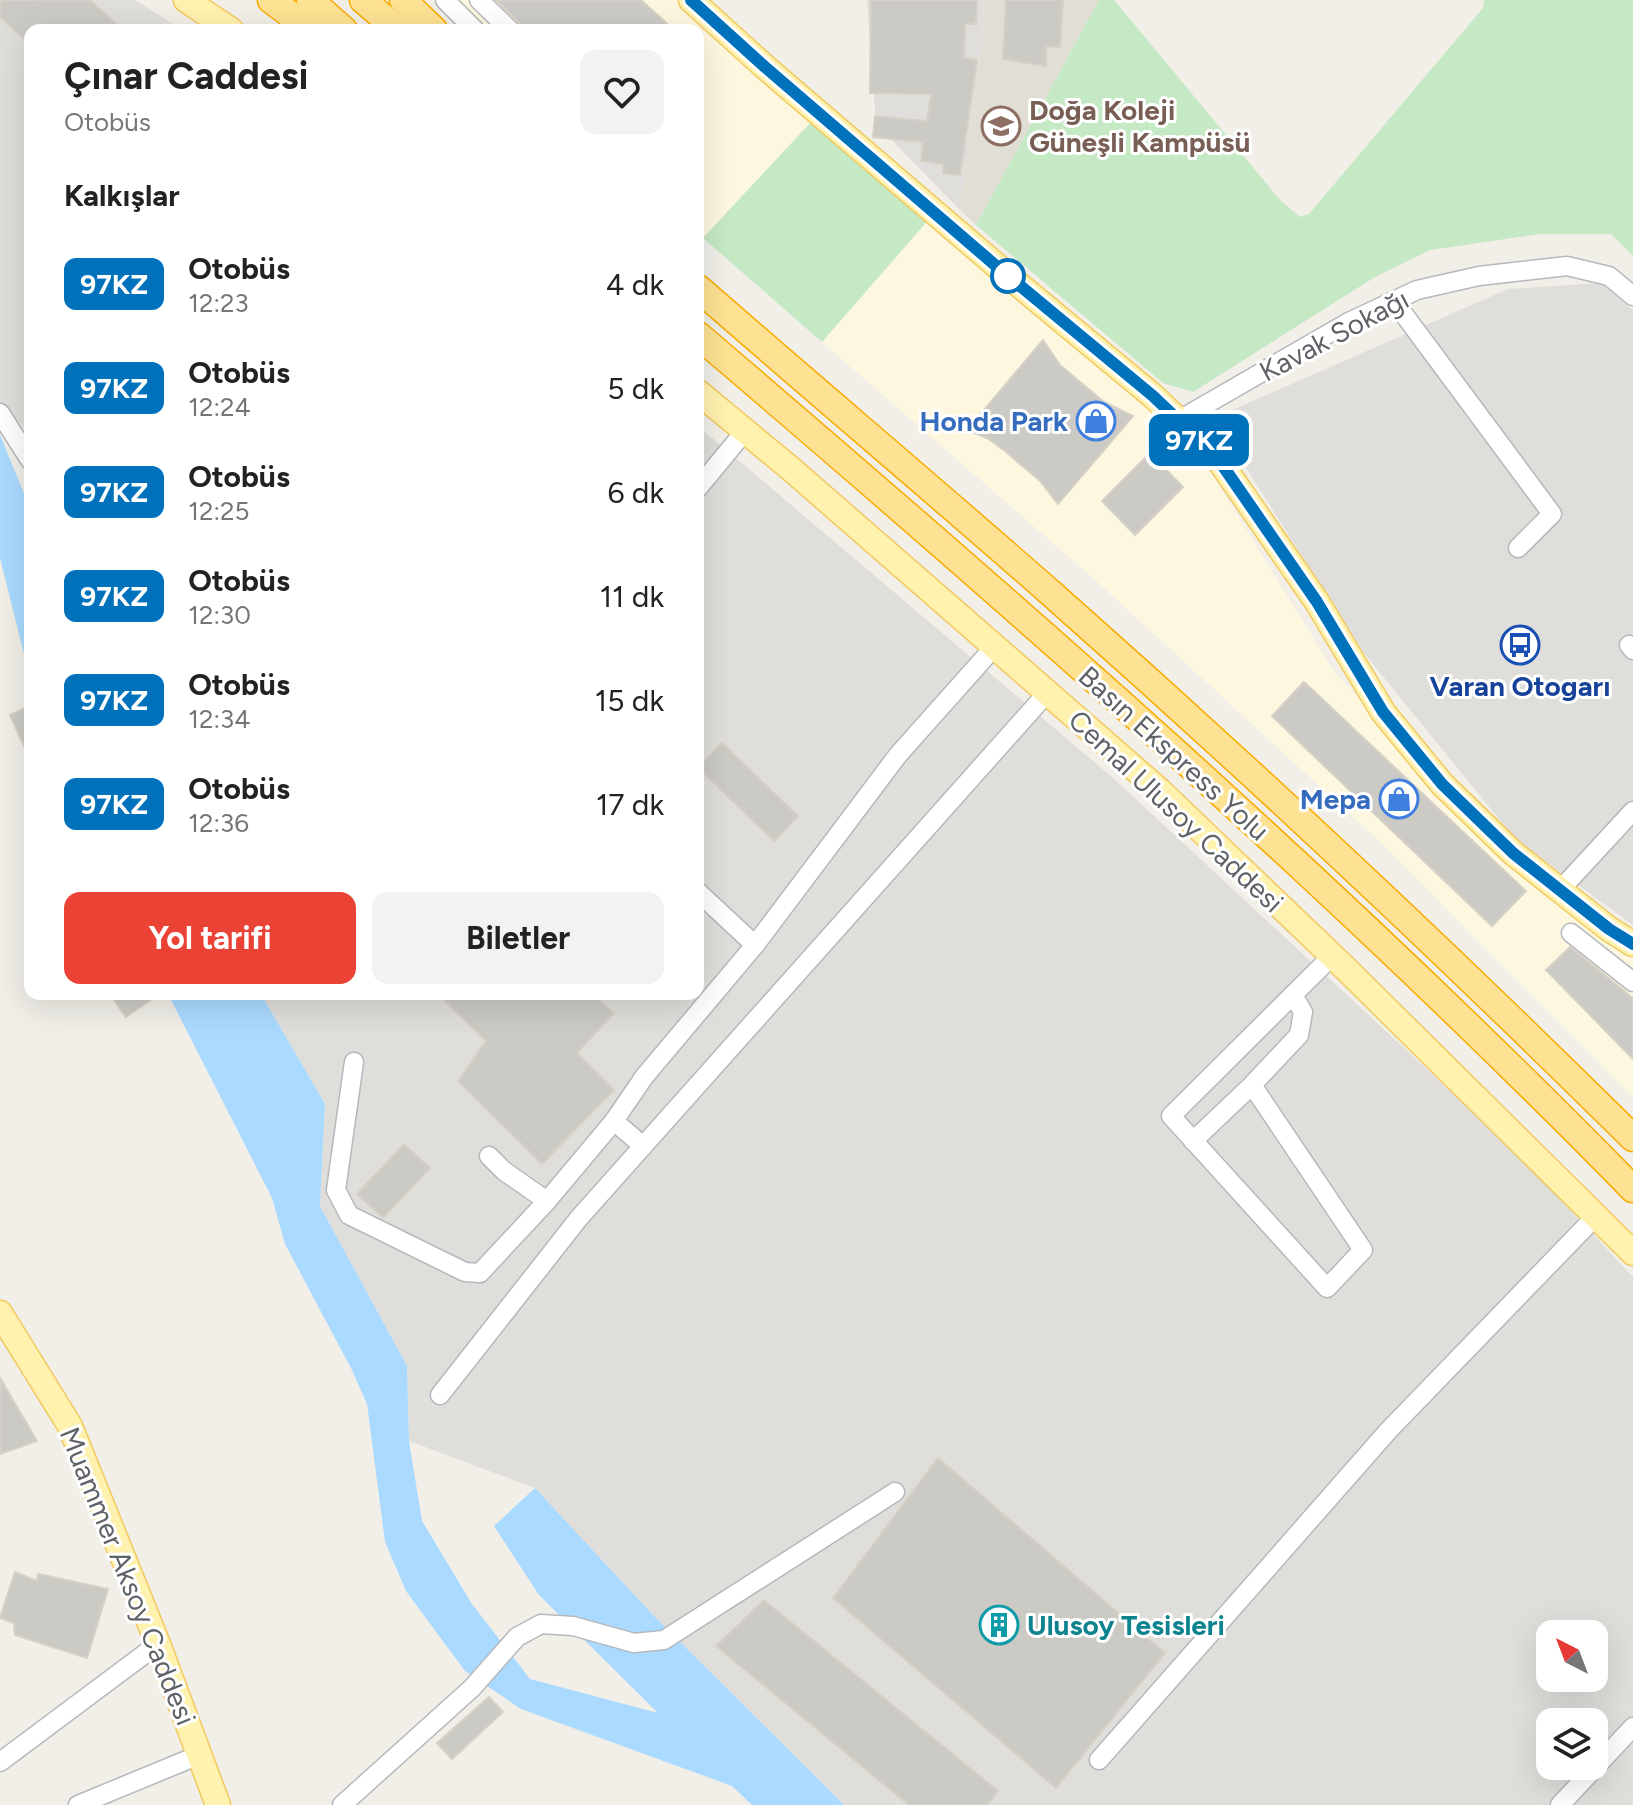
<!DOCTYPE html>
<html lang="tr">
<head>
<meta charset="utf-8">
<style>
  body { margin:0; font-family:Figtree,sans-serif; background:#f2f2f2; color:#222; height:100vh; display:flex; flex-direction:column; font-size:30px; white-space:nowrap }
  * { box-sizing:border-box; margin:0 }
  p { font-size:26px; color:#767676 }
  .icon { flex:none; width:44px; height:44px; fill:none; stroke:currentColor; stroke-width:2; stroke-linecap:round; stroke-linejoin:round }
  .map { position:relative; flex:1; overflow:hidden }
  .side { position:absolute; left:24px; top:24px; width:680px; height:976px; display:flex; flex-direction:column; background:#fff; border-radius:16px; box-shadow:0 8px 32px #0002 }
  .side>* { flex:none }
  .badge { padding:0 16px; border-radius:12px; font-size:28px; line-height:52px }
  .needle { width:52px; rotate:318deg }
  .tools { position:absolute; left:1536px; top:1620px; display:grid; gap:16px }
  .tools a { display:grid; place-items:center; width:72px; height:72px; border-radius:16px; background:#fff; box-shadow:0 8px 32px #0002; font-size:40px }
  .map>.badge { position:absolute; translate:-50% -50%; box-shadow:0 0 0 4px #fff }
  h2 { padding:0 40px; font-size:30px; line-height:72px }
  .round { display:grid; place-items:center; flex:none; width:84px; height:84px; border-radius:16px; background:#f2f2f2 }
  .headline { display:flex; align-items:center; justify-content:space-between; height:136px; padding:0 40px }
  h1 { font-size:38px; font-weight:700; line-height:60px }
  .action { display:flex; gap:16px; margin-top:auto; padding:16px 40px }
  .action a { flex:1; height:92px; border-radius:16px; background:#ea4335; color:#fff; font-size:32px; font-weight:700; line-height:92px; text-align:center }
  .action a+a { background:#f2f2f2; color:#222 }
  ul { padding:0; list-style:none }
  li { display:flex; align-items:center; gap:24px; height:104px; padding:0 40px }
  li div { flex:1 }
  li b { display:block; font-size:30px }
  li em { font-style:normal }
  li .badge { min-width:88px; font-weight:700; text-align:center }
  .map>svg:first-child { display:block }
</style>
</head>
<body>
<div class="map">
<svg width="1633" height="1805" viewBox="0 0 1633 1805">
  <rect width="100%" height="100%" fill="#f1efe8"/>
  <g fill="#fef7e0">
    <polygon points="437,0 679,0 813,120 703,238 698,234 698,30 465,30"/>
    <polygon points="930,218 1194,445 1335,673 1505,856 1633,953 1633,1097 1379,841 1093,578 822,342"/>
  </g>
  <g fill="#e0deda" fill-rule="evenodd">
    <polygon points="0,0 135,0 183,30 30,30 30,434 0,402"/>
    <polygon points="867,0 984,0 982,41 961,211 876,124"/>
    <polygon points="1602,283 1633,310 1633,925 1516,840 1364,653 1214,418 1508,289"/>
    <path d="M 698,426 L 1112,777 L 1514,1150 L 1633,1277 L 1633,1805 L 844,1805 L 653,1615 L 535,1488 L 409,1441 L 407,1366 L 320,1206 L 325,1104 L 261,994 L 698,994 ZM 1550,1634 L 1594,1634 L 1594,1678 L 1550,1678 ZM 1550,1722 L 1594,1722 L 1594,1766 L 1550,1766 Z"/>
  </g>
  <polygon fill="#e1ded6" points="984,0 1099,0 976,225 961,211 982,41"/>
  <g fill="#c5e8c5">
    <polygon points="1099,0 1114,0 1280,200 1300,217 1309,214 1483,8 1484,0 1633,0 1633,256 1611,234 1540,234 1430,250 1375,277 1193,392 1163,383 976,225"/>
    <polygon points="813,120 930,218 822,342 703,238"/>
  </g>
  <g fill="#aadaff">
    <polygon points="0,435 30,508 30,678 0,558"/>
    <polygon points="168,994 261,994 325,1104 320,1206 407,1366 409,1441 422,1521 472,1604 530,1679 658,1713 539,1595 494,1526 535,1488 653,1615 844,1805 752,1805 732,1786 521,1709 465,1671 406,1591 385,1542 367,1404 352,1370 285,1244 272,1198"/>
  </g>
  <g fill="#cccac5" stroke="#d6d1c6" stroke-width="2">
    <polygon points="0,0 90,0 123,30 30,30 30,45 0,17"/>
    <polygon points="496,0 641,0 674,30 523,30 518,21"/>
    <polygon points="871,0 977,0 976,24 965,24 964,58 977,60 960,175 943,173 944,164 921,161 923,142 873,137 875,116 927,121 931,94 870,93"/>
    <polygon points="1006,0 1063,0 1060,47 1046,46 1046,66 1003,59"/>
    <polygon points="1043,340 1060,365 1104,402 1133,416 1058,504 1040,481 1005,451 987,438 967,430"/>
    <polygon points="1150,453 1183,487 1135,535 1102,501"/>
    <polygon points="1304,682 1526,891 1492,926 1272,716"/>
    <polygon points="30,706 30,759 10,715"/>
    <polygon points="722,743 798,816 774,841 698,768"/>
    <polygon points="1570,947 1633,998 1633,1059 1546,970"/>
    <polygon points="110,994 159,994 126,1017"/>
    <polygon points="438,994 591,994 614,1013 577,1053 614,1090 542,1164 458,1081 486,1041"/>
    <polygon points="404,1144 430,1168 383,1218 357,1194"/>
    <polygon points="0,1378 37,1441 0,1454"/>
    <polygon points="938,1458 1165,1653 1056,1788 833,1598"/>
    <polygon points="15,1572 37,1581 38,1574 108,1589 87,1658 15,1635 14,1623 0,1618"/>
    <polygon points="764,1600 998,1791 987,1805 909,1805 716,1646"/>
    <polygon points="489,1697 503,1712 452,1759 437,1743"/>
  </g>
  <g fill="none" stroke-linecap="round" stroke-linejoin="round">
    <g stroke="#b5b8bc" stroke-width="21">
      <g id="minor">
        <polyline points="445,0 475,30"/>
        <polyline points="479,0 510,30"/>
        <polyline points="1394,301 1552,514 1518,548"/>
        <polyline points="0,413 30,460"/>
        <polyline points="1179,420 1347,323 1417,290 1479,276 1567,266 1609,276 1633,296"/>
        <polyline points="698,488 745,431"/>
        <polyline points="1629,645 1633,650"/>
        <polyline points="1560,890 1633,811"/>
        <polyline points="698,892 755,945"/>
        <polyline points="1571,933 1633,982"/>
        <polyline points="354,1062 336,1190 349,1215 465,1272 480,1273 547,1201"/>
        <polyline points="1252,1085 1363,1250 1327,1288 1171,1116 1332,956"/>
        <polyline points="614,1121 643,1146"/>
        <polyline points="1193,1141 1252,1085 1299,1035 1303,1012 1293,995"/>
        <polyline points="489,1156 504,1171 547,1201 614,1121 644,1077 755,945 898,755 995,646"/>
        <polyline points="440,1395 579,1218 1047,693"/>
        <polyline points="1099,1760 1388,1431 1596,1216"/>
        <polyline points="0,1762 158,1644"/>
        <polyline points="78,1805 199,1755"/>
        <polyline points="342,1805 472,1688 517,1637 541,1624 573,1626 634,1643 664,1640 895,1492"/>
        <polyline points="1560,1805 1633,1727"/>
      </g>
    </g>
    <g stroke="#f2c960" stroke-width="27">
      <g id="major">
        <polyline points="186,0 231,30"/>
        <polyline points="691,0 765,67 1018,284 1153,396 1216,456 1317,602 1383,712 1442,784 1513,853 1609,929 1633,944"/>
        <polyline points="698,392 791,469 1159,790 1346,969 1633,1253"/>
        <polyline points="0,1313 70,1426 158,1644 218,1805"/>
      </g>
    </g>
    <g stroke="#f9ab00" stroke-width="29">
      <g id="highway">
        <polyline points="271,0 311,30"/>
        <polyline points="310,0 344,30"/>
        <polyline points="363,0 398,30"/>
        <polyline points="403,0 434,30"/>
        <path d="M 698,288 C 816,391 936,492 1053,595 C 1252,771 1445,952 1633,1138"/>
        <path d="M 698,335 C 1019,609 1338,888 1633,1189"/>
      </g>
    </g>
    <use href="#minor" stroke="#fff" stroke-width="18"/>
    <use href="#major" stroke="#fff2af" stroke-width="24"/>
    <use href="#highway" stroke="#fde293" stroke-width="26"/>
  </g>
  <g fill="none" stroke-linecap="round" stroke-linejoin="round">
    <g stroke="#fff" stroke-width="18">
      <polyline id="line" points="691,0 765,67 995,265 1153,396 1216,456 1317,602 1383,712 1442,784 1513,853 1609,929 1633,944"/>
    </g>
    <use href="#line" stroke="#0072bc" stroke-width="12"/>
  </g>
  <defs>
    <g id="school-ring" transform="scale(2)"><circle r="9.5" fill="#fff" stroke="#8d6e63" stroke-width="1.5"/><path d="M0-5L7-2L0 1L-7-2ZM-4 1L0 2.5L4 1V4Q0 6-4 4Z" fill="#8d6e63"/></g>
    <g id="shop-ring" transform="scale(2)"><circle r="9.5" fill="#fff" stroke="#3f7fe0" stroke-width="1.5"/><path d="M-5-2.5h2.3a2.7 3.5 0 0 1 5.4 0H5L5.5 6h-11ZM-1.5-2.5h3a1.5 2.3 0 0 0-3 0Z" fill="#3f7fe0"/></g>
    <g id="bus-ring" transform="scale(2)"><circle r="9.5" fill="#fff" stroke="#1a4fb4" stroke-width="1.5"/><path d="M-5-6H5V4H4V6H2V4H-2V6H-4V4H-5ZM-3.5-4V0h7V-4ZM-3.5 1.2v1.5H-2V1.2ZM2 1.2v1.5H3.5V1.2Z" fill="#1a4fb4"/></g>
    <g id="building-ring" transform="scale(2)"><circle r="9.5" fill="#fff" stroke="#0f9aa8" stroke-width="1.5"/><path d="M-4-6H4V6H1V3H-1V6H-4ZM-2.5-4.3h1.7v1.8h-1.7ZM.8-4.3h1.7v1.8H.8ZM-2.5-1h1.7V.8h-1.7ZM.8-1h1.7V.8H.8Z" fill="#0f9aa8"/></g>
  </defs>
  <g fill-rule="evenodd">
    <use href="#school-ring" x="1001" y="126"/>
    <use href="#shop-ring" x="1096" y="421"/>
    <use href="#bus-ring" x="1520" y="645"/>
    <use href="#shop-ring" x="1399" y="799"/>
    <use href="#building-ring" x="999" y="1625"/>
  </g>
  <circle fill="#fff" stroke="#0072bc" stroke-width="4" cx="1008" cy="276" r="16"/>
  <g text-anchor="middle" dominant-baseline="central" stroke-width="6" stroke-linejoin="round" paint-order="stroke">
    <g font-size="28" font-weight="bold" fill="#785e54" stroke="#fff" text-anchor="start">
      <text x="1029" y="110">Doğa Koleji<tspan x="1029" dy="32">Güneşli Kampüsü</tspan></text>
    </g>
    <g font-size="28" fill="#5f6368" stroke="#fff">
      <text transform="translate(1334 335) rotate(-28)">Kavak Sokağı</text>
      <text transform="translate(1174 753) rotate(42)">Basın Ekspress Yolu</text>
      <text transform="translate(1176 811) rotate(43)">Cemal Ulusoy Caddesi</text>
      <text transform="translate(128 1576) rotate(68)">Muammer Aksoy Caddesi</text>
    </g>
    <g font-size="28" font-weight="bold" fill="#366cbe" stroke="#fff" text-anchor="end">
      <text x="1068" y="421">Honda Park</text>
      <text x="1371" y="799">Mepa</text>
    </g>
    <g font-size="28" font-weight="bold" fill="#164399" stroke="#fff">
      <text x="1520" y="686">Varan Otogarı</text>
    </g>
    <g font-size="28" font-weight="bold" fill="#0d838f" stroke="#fff" text-anchor="start">
      <text x="1027" y="1625">Ulusoy Tesisleri</text>
    </g>
  </g>
</svg>
<div class="tools">
<a><svg class="needle" viewBox="-14 -14 28 28"><path d="M0-13l5 13h-10z" fill="#e53935"/><path d="M0 13l5-13h-10z" fill="#767676"/></svg></a>
<a><svg class="icon" aria-label="layers" viewBox="0 0 24 24"><path d="M12 4l9 5-9 5-9-5zM3 14l9 5 9-5"/></svg></a>
</div>
<b class="badge" style="left:1199px;top:440px;background:#0072bc;color:#fff">97KZ</b>
<section class="side">
<div class="headline"><div><h1>Çınar Caddesi</h1><p>Otobüs</p></div><a class="round"><svg class="icon" aria-label="heart" viewBox="0 0 24 24"><path d="M12 20l-8-8c-3-5 5-10 8-4 3-6 11-1 8 4z"/></svg></a></div>
<h2>Kalkışlar</h2>
<ul>
<li><span class="badge" style="background:#0072bc;color:#fff">97KZ</span><div><b>Otobüs</b><p>12:23</p></div><em>4 dk</em></li>
<li><span class="badge" style="background:#0072bc;color:#fff">97KZ</span><div><b>Otobüs</b><p>12:24</p></div><em>5 dk</em></li>
<li><span class="badge" style="background:#0072bc;color:#fff">97KZ</span><div><b>Otobüs</b><p>12:25</p></div><em>6 dk</em></li>
<li><span class="badge" style="background:#0072bc;color:#fff">97KZ</span><div><b>Otobüs</b><p>12:30</p></div><em>11 dk</em></li>
<li><span class="badge" style="background:#0072bc;color:#fff">97KZ</span><div><b>Otobüs</b><p>12:34</p></div><em>15 dk</em></li>
<li><span class="badge" style="background:#0072bc;color:#fff">97KZ</span><div><b>Otobüs</b><p>12:36</p></div><em>17 dk</em></li>
</ul>
<div class="action"><a>Yol tarifi</a><a>Biletler</a></div>
</section>
</div>
</body>
</html>
